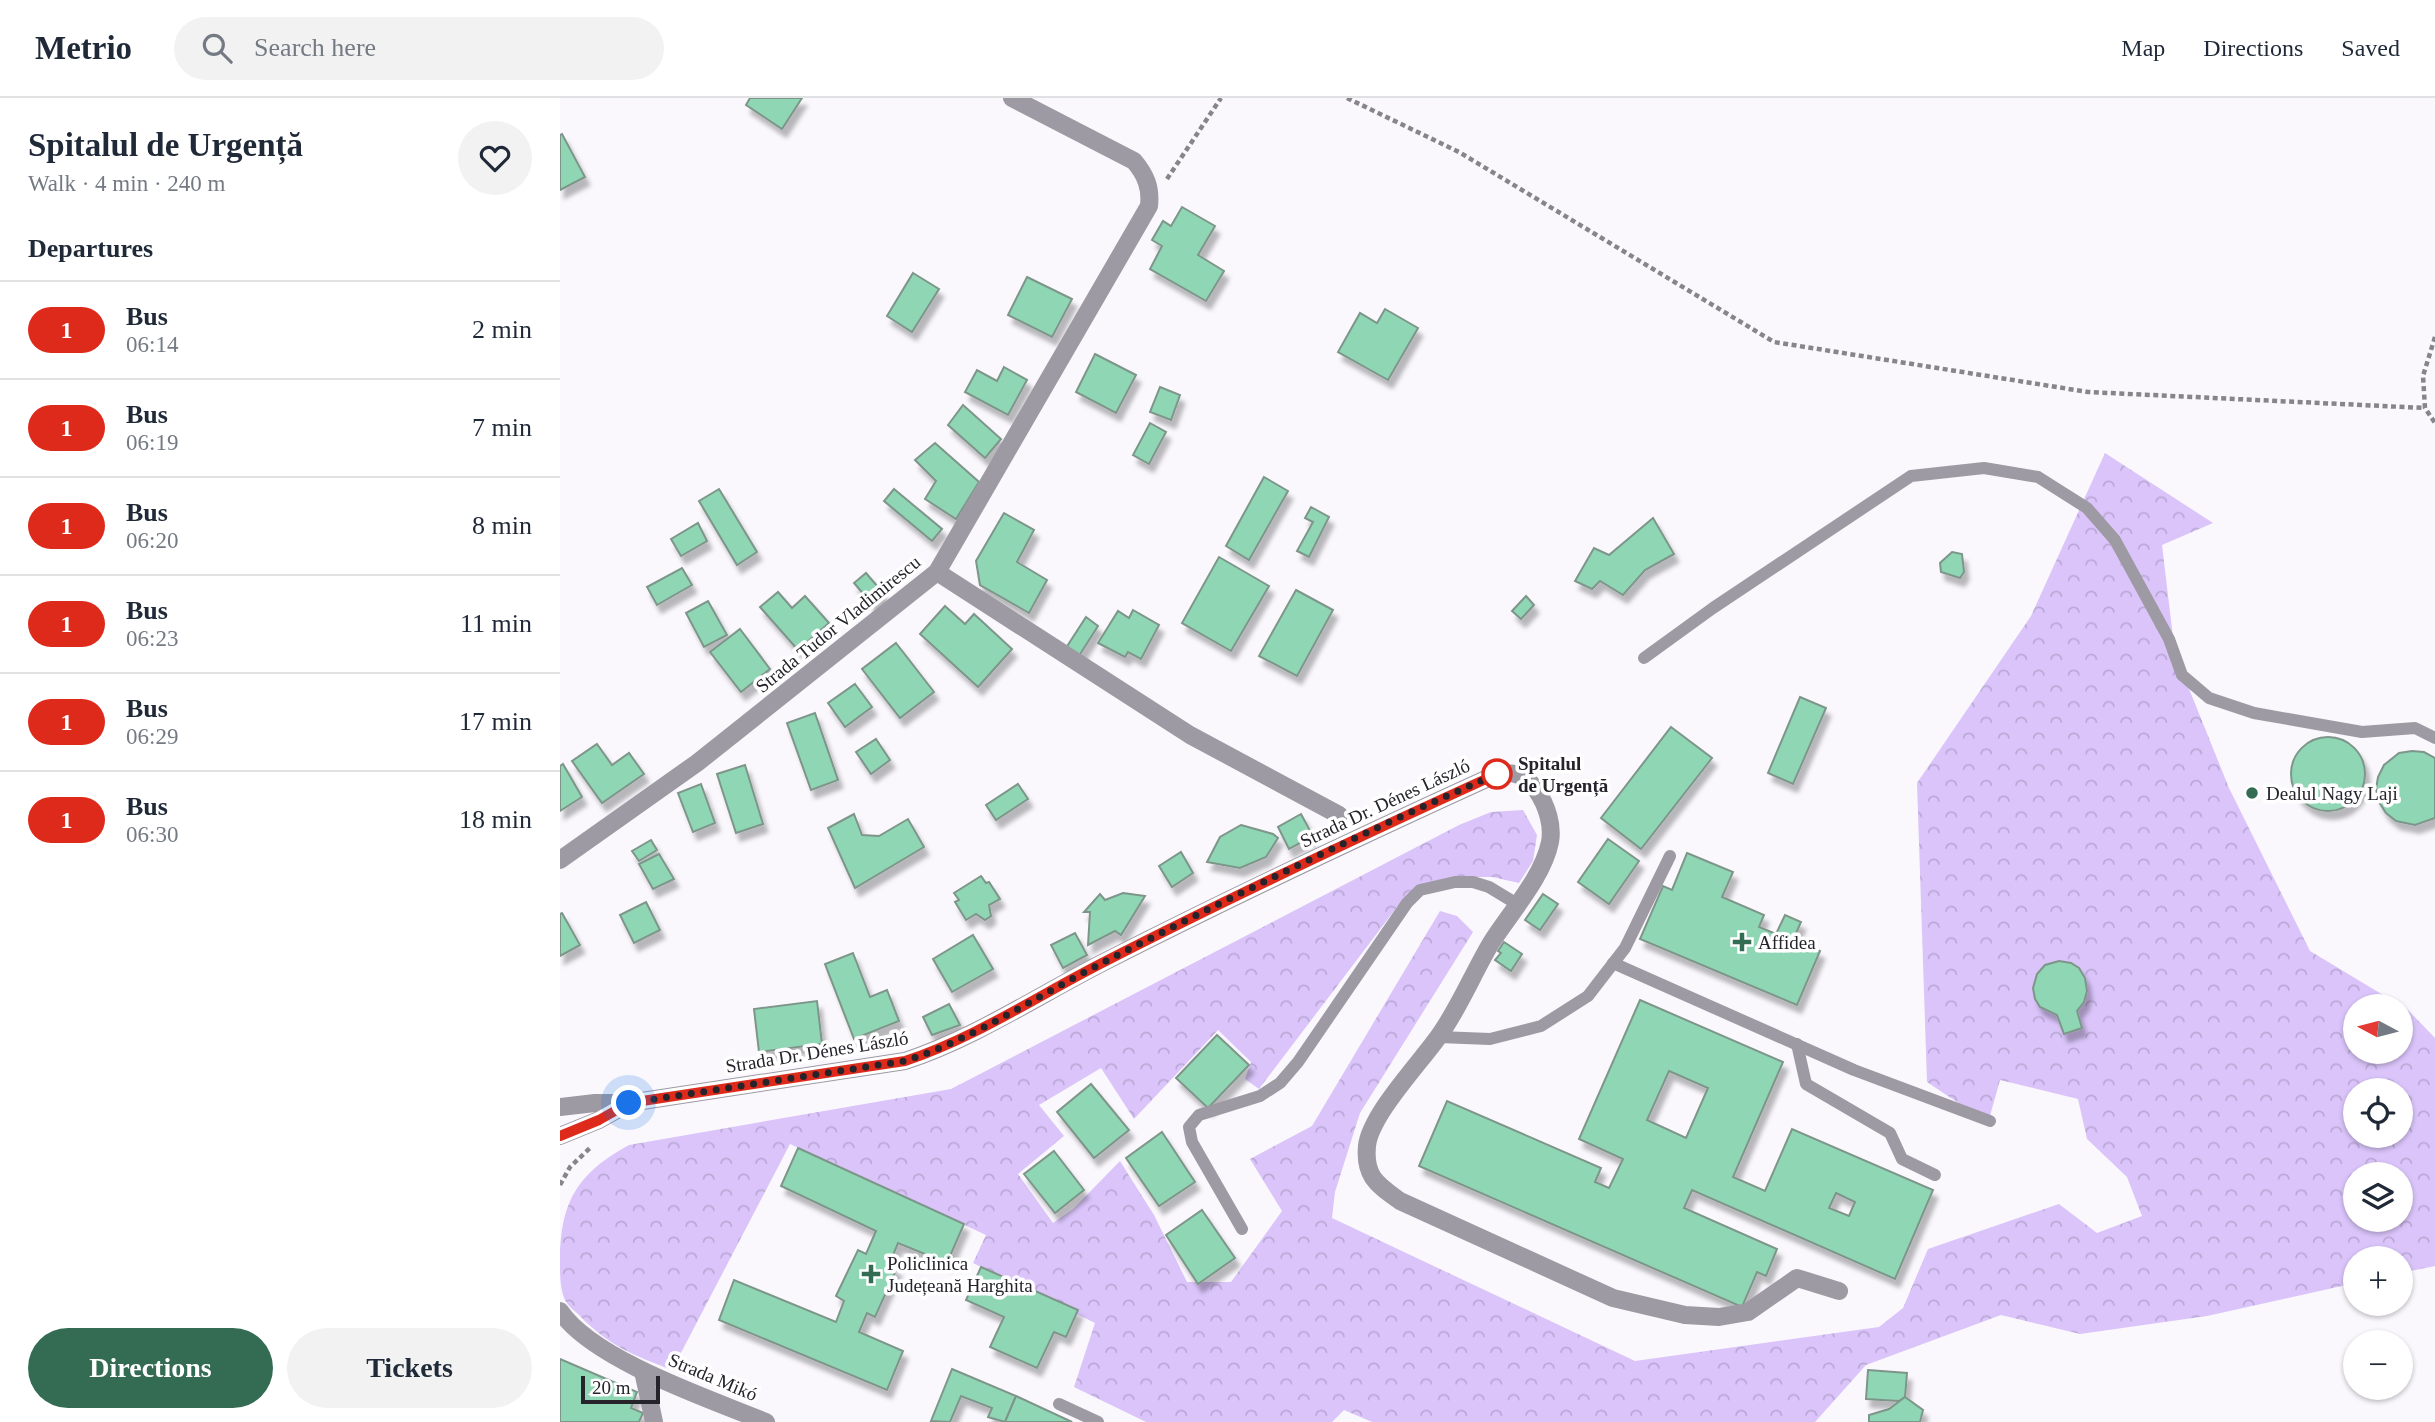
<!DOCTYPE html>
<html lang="en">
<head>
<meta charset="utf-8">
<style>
  body { margin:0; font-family:Georgia,serif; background:#f2f2f3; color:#1f2937; height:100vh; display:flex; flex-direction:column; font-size:26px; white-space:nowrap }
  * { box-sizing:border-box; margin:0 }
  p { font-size:23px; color:#747a83 }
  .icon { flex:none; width:38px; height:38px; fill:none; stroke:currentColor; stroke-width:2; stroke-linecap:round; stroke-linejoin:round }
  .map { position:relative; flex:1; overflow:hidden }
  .side { display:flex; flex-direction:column; background:#fff; width:560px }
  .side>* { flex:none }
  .badge { padding:0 14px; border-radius:23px; font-size:24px; line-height:46px }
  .needle { width:46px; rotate:277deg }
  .tools { position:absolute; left:1783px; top:896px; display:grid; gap:14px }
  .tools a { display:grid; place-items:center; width:70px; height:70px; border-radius:50%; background:#fff; box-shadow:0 2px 5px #0004; font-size:35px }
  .scale { position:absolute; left:21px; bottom:18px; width:79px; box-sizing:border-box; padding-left:7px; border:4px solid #26232b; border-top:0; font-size:19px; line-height:24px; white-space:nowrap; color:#26232b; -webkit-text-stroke:5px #fff; paint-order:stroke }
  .you { position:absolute; width:35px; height:35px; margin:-18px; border:5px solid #fff; border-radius:50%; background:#1a73e8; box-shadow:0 0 0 10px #1a73e833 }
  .map>.badge { position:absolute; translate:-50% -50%; box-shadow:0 0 0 4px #fff }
  h2 { padding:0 28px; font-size:26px; line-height:63px }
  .round { display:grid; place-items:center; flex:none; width:74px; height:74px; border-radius:37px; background:#f2f2f3 }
  .head { display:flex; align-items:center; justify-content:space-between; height:119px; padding:0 28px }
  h1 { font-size:33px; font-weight:700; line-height:52px }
  .cta { display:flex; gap:14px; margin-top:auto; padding:14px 28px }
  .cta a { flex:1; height:80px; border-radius:42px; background:#336c53; color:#fff; font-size:28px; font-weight:700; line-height:80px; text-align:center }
  .cta a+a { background:#f2f2f3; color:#1f2937 }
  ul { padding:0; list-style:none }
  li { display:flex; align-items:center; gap:21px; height:98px; padding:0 28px; border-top:2px solid #e0e1e3 }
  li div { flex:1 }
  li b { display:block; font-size:26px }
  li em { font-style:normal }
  li .badge { min-width:77px; font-weight:700; text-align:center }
  header { display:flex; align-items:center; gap:42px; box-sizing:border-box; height:98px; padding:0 35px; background:#fff; border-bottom:2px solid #e0e1e3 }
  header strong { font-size:33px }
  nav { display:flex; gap:38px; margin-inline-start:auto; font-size:24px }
  .search { width:490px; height:63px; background:#f2f2f3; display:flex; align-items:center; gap:18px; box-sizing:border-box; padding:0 24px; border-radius:38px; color:#747a83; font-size:26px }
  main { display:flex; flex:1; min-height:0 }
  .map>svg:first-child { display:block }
</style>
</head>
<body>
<header>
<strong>Metrio</strong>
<div class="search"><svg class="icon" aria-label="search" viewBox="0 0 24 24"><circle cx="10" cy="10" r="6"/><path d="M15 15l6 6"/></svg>Search here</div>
<nav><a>Map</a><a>Directions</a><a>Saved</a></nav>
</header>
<main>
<section class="side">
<div class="head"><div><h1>Spitalul de Urgență</h1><p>Walk · 4 min · 240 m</p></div><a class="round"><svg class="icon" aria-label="heart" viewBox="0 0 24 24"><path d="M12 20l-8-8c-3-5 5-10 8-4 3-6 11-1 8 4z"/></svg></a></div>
<h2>Departures</h2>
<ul>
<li><span class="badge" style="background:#dd2a1b;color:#fff">1</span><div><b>Bus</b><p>06:14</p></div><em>2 min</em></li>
<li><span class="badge" style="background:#dd2a1b;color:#fff">1</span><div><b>Bus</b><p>06:19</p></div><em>7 min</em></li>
<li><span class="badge" style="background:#dd2a1b;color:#fff">1</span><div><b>Bus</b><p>06:20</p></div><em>8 min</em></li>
<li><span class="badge" style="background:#dd2a1b;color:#fff">1</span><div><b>Bus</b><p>06:23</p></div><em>11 min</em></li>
<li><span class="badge" style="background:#dd2a1b;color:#fff">1</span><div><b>Bus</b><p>06:29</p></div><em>17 min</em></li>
<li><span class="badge" style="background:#dd2a1b;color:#fff">1</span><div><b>Bus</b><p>06:30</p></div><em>18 min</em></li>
</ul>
<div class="cta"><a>Directions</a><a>Tickets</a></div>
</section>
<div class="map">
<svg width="1875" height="1324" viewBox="0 0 1875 1324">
  <defs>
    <pattern id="forest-crowns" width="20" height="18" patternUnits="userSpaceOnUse" patternTransform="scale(1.75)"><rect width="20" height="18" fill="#dac4fa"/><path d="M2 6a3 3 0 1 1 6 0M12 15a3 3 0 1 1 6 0" fill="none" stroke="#bba8d6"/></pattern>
    <filter id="shadow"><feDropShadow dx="4.5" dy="8" stdDeviation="2" flood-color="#0004"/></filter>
  </defs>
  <rect width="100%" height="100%" fill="#faf8fd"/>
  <path fill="url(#forest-crowns)" fill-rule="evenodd" d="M 1545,355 L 1653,425 L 1602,447 L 1615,556 L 1669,690 L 1750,853 L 1848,912 L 1875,940 L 1875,1168 L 1841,1175 L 1841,1160 L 1796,1160 L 1795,1185 L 1647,1218 L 1520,1236 L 1441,1217 L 1306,1267 L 1255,1324 L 812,1324 L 784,1312 L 772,1324 L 586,1324 L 514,1289 L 535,1225 L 413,1165 L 426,1137 L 230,1046 L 112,1272 C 73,1257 49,1248 20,1218 C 15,1213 8,1208 5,1202 C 0,1191 0,1177 0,1165 C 0,1105 16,1076 69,1047 L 391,991 L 899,727 L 931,714 L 963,712 L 977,737 L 973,763 L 959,785 L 932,779 L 904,779 L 840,805 L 699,991 L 685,981 L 691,964 L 658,932 L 574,1021 L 541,970 L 479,1007 L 504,1038 L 458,1076 L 493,1125 L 513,1111 L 560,1063 L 594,1117 L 627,1184 L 671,1184 L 722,1113 L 690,1061 L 752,1028 L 880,813 L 897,818 L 913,834 L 800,1015 L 775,1094 L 772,1120 L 1075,1263 L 1319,1229 L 1343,1210 L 1368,1151 L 1499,1106 L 1537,1135 L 1582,1118 L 1567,1079 L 1527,1041 L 1518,1001 L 1440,982 L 1428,1025 L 1367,984 L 1357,685 L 1471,518 ZM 1796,908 L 1841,908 L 1841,954 L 1796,954 ZM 1796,992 L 1841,992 L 1841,1038 L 1796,1038 ZM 1796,1076 L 1841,1076 L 1841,1122 L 1796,1122 Z"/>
  <g fill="#8fd6b5" stroke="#7e968a" stroke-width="2" fill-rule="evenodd" filter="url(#shadow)">
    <polygon points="190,0 242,0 222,31 186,7"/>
    <polygon points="2,36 25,79 0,92 0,37"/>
    <polygon points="622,109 655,128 638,157 664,173 646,203 590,171 602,148 592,142 603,123 611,128"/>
    <polygon points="353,175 379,191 352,234 327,218"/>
    <polygon points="467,179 512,201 492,239 448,217"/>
    <polygon points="825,211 858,230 828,282 778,254 800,215 817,225"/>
    <polygon points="535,256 576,277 556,315 516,294"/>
    <polygon points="444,269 467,282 448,317 405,294 417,272 437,283"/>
    <polygon points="600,289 620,297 611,322 590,314"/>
    <polygon points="403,307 441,341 425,360 388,327"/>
    <polygon points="590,325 606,334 589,366 573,357"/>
    <polygon points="375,345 419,384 396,421 365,401 376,383 355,362"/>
    <polygon points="704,379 728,393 689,462 666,448"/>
    <polygon points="159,391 197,454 177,467 139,403"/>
    <polygon points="334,391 382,431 372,443 324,403"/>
    <polygon points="751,409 769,419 749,459 737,453 753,424 745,420"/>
    <polygon points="444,415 474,432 457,464 487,482 469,515 420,487 416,463"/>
    <polygon points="1093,420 1114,456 1085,472 1063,497 1040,483 1032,491 1015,483 1034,450 1049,457"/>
    <polygon points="138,425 147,443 121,458 111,441"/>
    <polygon points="1392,454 1402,456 1404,474 1400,480 1381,474 1380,465"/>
    <polygon points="659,459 709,488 671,553 622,525"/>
    <polygon points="122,470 132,487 97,507 87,489"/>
    <polygon points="306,475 324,496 312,506 294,485"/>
    <polygon points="736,492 773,512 737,578 699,558"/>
    <polygon points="218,494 232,510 245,498 269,525 238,552 200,509"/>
    <polygon points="966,498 974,507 961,521 952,513"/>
    <polygon points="148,503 167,537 144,549 126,515"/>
    <polygon points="385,508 405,526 414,516 452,551 418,589 360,536"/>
    <polygon points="573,512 599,527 581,561 568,554 565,559 538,545 558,513 569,520"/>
    <polygon points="526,519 538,528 517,561 504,553"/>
    <polygon points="180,531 210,571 181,594 150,554"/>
    <polygon points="336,545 374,594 340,620 302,571"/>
    <polygon points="295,586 312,609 285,629 268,605"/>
    <polygon points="1240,599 1266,610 1233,686 1208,675"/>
    <polygon points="255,615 278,682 251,692 227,625"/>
    <polygon points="1111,629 1152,660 1081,751 1041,720"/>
    <circle cx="1768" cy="676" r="37"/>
    <polygon points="316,641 330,662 311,676 296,654"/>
    <polygon points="37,646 52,667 69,655 84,676 42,705 12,663"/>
    <polygon points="1852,653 1864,654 1875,660 1875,720 1855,727 1836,723 1826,715 1819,704 1816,691 1818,679 1824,667 1839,655"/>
    <polygon points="3,666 22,699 0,713 0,668"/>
    <polygon points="185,667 203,726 176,735 157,676"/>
    <polygon points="141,686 155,725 133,734 118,695"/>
    <polygon points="458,686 468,701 436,722 426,707"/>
    <polygon points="294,716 302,737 319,738 348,721 364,749 295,790 268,730"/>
    <polygon points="741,716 753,738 729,751 718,729"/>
    <polygon points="681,727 713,736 718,740 706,759 680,770 647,764 660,739"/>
    <polygon points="1048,741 1079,763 1049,806 1018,784"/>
    <polygon points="91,742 97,752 79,763 72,753"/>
    <polygon points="621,754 633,775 612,789 599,768"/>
    <polygon points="1127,755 1173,774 1162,799 1204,817 1199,829 1216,836 1225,817 1241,824 1233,842 1260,853 1237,907 1080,841 1103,788 1112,792"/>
    <polygon points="99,756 114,781 93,791 79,766"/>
    <polygon points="421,778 426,785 429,784 440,801 429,807 431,818 425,822 416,816 406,822 395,804 399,802 394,795"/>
    <polygon points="563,795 585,798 561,837 555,833 528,847 530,814 524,814 540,796 545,802"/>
    <polygon points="983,796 998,806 980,832 965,822"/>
    <polygon points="86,804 100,832 74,845 60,817"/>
    <polygon points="2,815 20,847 0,858 0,816"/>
    <polygon points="515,835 527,857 503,870 491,847"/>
    <polygon points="413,837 433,871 392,894 373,861"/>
    <polygon points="944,844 962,856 951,873 935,862 941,855 938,853"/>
    <polygon points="293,855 310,899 327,892 339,923 294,941 265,866"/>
    <polygon points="1499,863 1511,865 1519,870 1525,880 1527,893 1524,904 1517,913 1522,930 1504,936 1497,917 1480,909 1475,901 1473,890 1477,876 1485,867"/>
    <path d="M 1080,902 L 1223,964 L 1173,1079 L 1205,1093 L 1232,1031 L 1373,1092 L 1335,1181 L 1132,1092 L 1124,1110 L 1217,1151 L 1206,1178 L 1197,1174 L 1182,1209 L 859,1068 L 887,1003 L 1041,1070 L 1035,1084 L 1049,1090 L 1063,1061 L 1019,1041 ZM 1109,973 L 1148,990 L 1126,1040 L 1087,1022 ZM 1276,1095 L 1295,1104 L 1289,1118 L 1269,1110 Z"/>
    <polygon points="257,903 262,946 199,954 194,911"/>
    <polygon points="389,906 400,927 372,937 363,919"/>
    <polygon points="657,937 689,967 648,1010 616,980"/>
    <polygon points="531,986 569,1032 534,1060 497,1014"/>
    <polygon points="602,1034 635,1084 599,1108 566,1060"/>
    <polygon points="238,1050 404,1126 387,1165 338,1145 329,1167 337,1170 315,1219 307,1215 299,1234 343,1253 327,1292 159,1222 174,1182 276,1224 284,1203 276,1198 298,1152 306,1156 316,1133 221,1088"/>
    <polygon points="494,1053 524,1092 495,1115 464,1076"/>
    <polygon points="642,1112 675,1160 638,1186 606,1137"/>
    <polygon points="421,1169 518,1212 506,1239 494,1234 477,1270 430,1249 444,1219 406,1202"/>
    <polygon points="0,1261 77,1294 71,1310 83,1315 79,1324 0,1324"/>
    <polygon points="392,1271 456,1298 445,1324 428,1319 432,1310 401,1298 390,1324 371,1323"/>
    <polygon points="1308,1272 1347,1275 1345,1299 1339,1303 1306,1301"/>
    <polygon points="456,1298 512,1324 445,1324"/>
    <polygon points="1345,1299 1363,1312 1360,1324 1309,1324 1309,1317 1329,1311"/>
  </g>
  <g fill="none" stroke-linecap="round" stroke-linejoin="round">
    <g stroke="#87858b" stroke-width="4.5" stroke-dasharray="5 3.5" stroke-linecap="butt">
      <polyline points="787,0 899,54 1214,244 1528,294 1865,310"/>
      <polyline points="607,81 661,0"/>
      <polyline points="1875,239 1863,278 1865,310 1875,325"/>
      <polyline points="0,1087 10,1069 30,1050"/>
    </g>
    <g stroke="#9d9aa3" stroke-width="12">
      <polyline points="1084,560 1153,510 1351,378 1424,370 1478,379 1527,410 1555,442 1609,541 1622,577 1649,600 1694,615 1802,634 1855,630 1875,640"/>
      <polyline points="1053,865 1294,972 1430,1023"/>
      <polyline points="879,939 930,941 981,928 1028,898 1065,850 1110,758"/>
      <polyline points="1237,946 1246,986 1330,1035 1342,1061 1375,1077"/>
      <polyline points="682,1131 632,1044 629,1029 639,1017 700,998 720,985 738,964 847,805 860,792 895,784 913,784 929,789 957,806"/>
      <polyline points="499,1306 538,1324"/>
    </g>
    <g stroke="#9d9aa3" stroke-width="18">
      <polyline points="377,474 630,637 779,717"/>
      <path d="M 0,762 L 137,665 L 377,474 L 589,108 C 591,90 586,77 574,63 L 452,0"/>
      <path d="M 0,1009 L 35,1005 L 69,1005 L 345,963 C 415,940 479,897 544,864 C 674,798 805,736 937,676 C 956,673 966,677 977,693 C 987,708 993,727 990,744 C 983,779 950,815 931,845 C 912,877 898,913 876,942 C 857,968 810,1018 807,1048 C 804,1079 818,1087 840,1103 L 1053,1200 L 1125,1217 L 1159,1219 L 1188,1214 L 1237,1180 L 1279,1193"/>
      <polyline points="0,1038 39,1022 66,1007"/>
      <path d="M 0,1213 C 33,1262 150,1301 206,1324"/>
      <polyline points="83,1273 94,1324"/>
    </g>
  </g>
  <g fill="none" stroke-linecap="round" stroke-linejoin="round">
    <g stroke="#fff" stroke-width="16">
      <path id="line" d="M 0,1038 L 39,1022 L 69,1005 L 345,963 C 415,940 479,897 544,864 C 673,798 805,736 937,676"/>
    </g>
    <use href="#line" stroke="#dd2a1b" stroke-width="10"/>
    <path stroke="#26232b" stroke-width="7" stroke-dasharray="0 12.6" d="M 69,1005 L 345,963 C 415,940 479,897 544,864 C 673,798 805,733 937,676"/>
  </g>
  <circle fill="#fff" stroke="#dd2a1b" stroke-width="3.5" cx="937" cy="676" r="14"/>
  <g fill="#336c53" stroke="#fff" stroke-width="2.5">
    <circle cx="1692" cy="695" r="7"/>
    <path d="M1178.5 833.5h7v7h7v7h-7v7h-7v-7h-7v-7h7z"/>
    <path d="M307.5 1165.5h7v7h7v7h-7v7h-7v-7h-7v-7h7z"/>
  </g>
  <g text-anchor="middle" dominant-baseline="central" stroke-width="7" stroke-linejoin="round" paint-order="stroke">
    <g font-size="19" fill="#26232b" stroke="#fff">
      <text transform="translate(278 526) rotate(-39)">Strada Tudor Vladimirescu</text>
      <text transform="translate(825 705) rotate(-25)">Strada Dr. Dénes László</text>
      <text transform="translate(257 954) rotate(-9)">Strada Dr. Dénes László</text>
      <text transform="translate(153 1279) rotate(23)">Strada Mikó</text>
    </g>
    <g font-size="19" font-weight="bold" fill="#26232b" stroke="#fff" text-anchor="start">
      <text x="958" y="665">Spitalul<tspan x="958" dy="22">de Urgență</tspan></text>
    </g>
    <g font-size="19" fill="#26232b" stroke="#fff" text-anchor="start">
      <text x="1706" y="695">Dealul Nagy Laji</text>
      <text x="1198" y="844">Affidea</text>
      <text x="327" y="1165">Policlinica<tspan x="327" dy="22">Județeană Harghita</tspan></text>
    </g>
  </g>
</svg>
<div class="tools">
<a><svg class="needle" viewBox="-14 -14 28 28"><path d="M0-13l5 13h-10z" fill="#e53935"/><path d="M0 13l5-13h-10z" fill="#747a83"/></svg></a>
<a><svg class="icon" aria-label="locate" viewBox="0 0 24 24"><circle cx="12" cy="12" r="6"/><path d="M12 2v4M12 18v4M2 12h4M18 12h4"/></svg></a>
<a><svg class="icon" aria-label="layers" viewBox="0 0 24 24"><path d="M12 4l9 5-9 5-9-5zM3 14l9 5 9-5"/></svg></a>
<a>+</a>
<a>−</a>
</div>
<div class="scale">20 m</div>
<div class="you" style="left:69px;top:1005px"></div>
</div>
</main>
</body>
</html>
